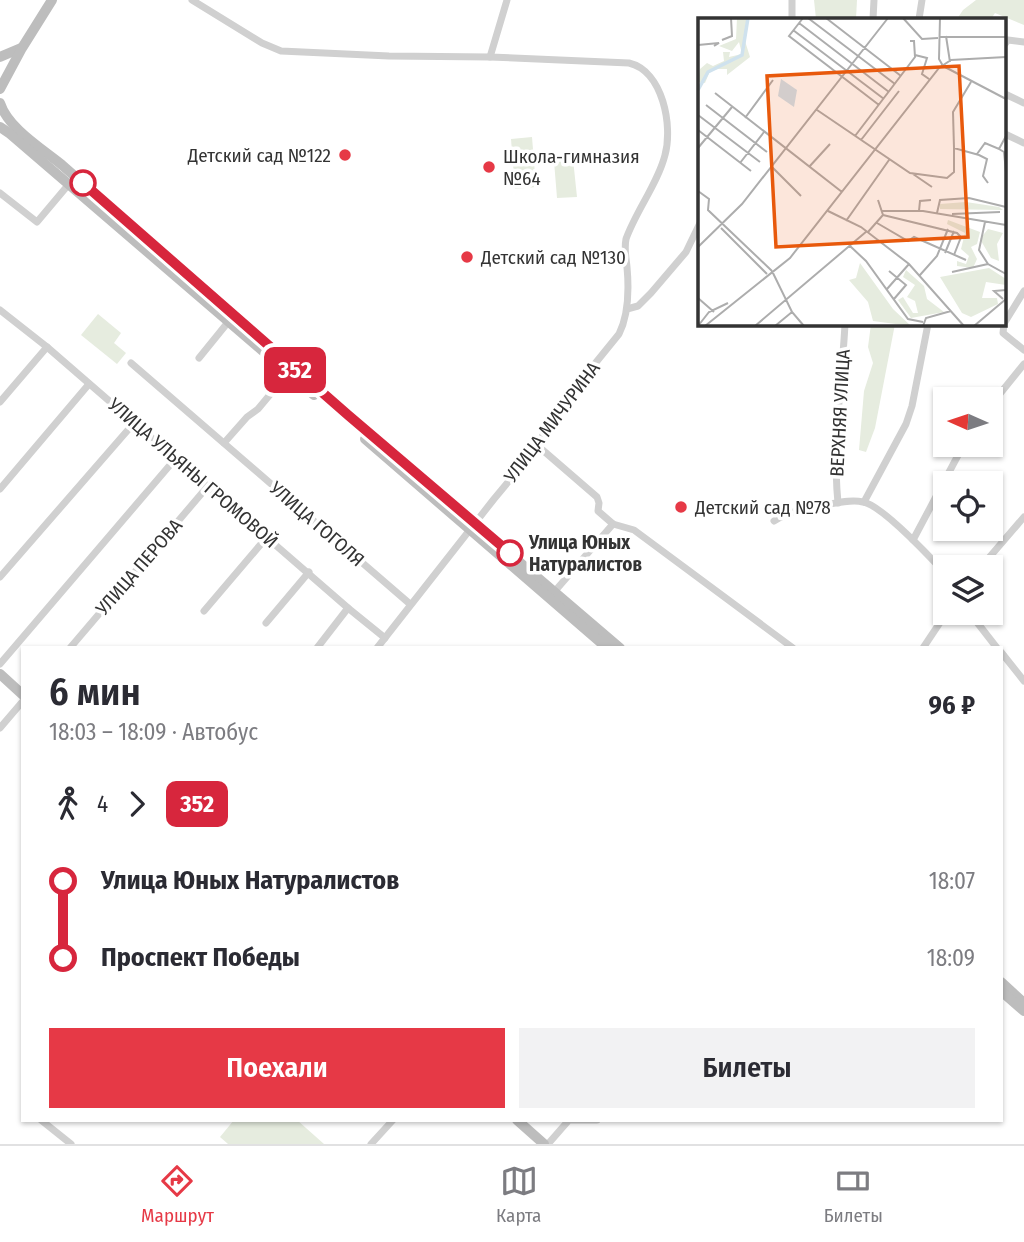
<!DOCTYPE html>
<html lang="ru">
<head>
<meta charset="utf-8">
<style>
  body { margin:0; font-family:"Fira Sans Condensed",sans-serif; background:#f2f2f3; color:#2b2b33; height:100vh; display:flex; flex-direction:column; font-size:26px; white-space:nowrap }
  * { box-sizing:border-box; margin:0 }
  p { font-size:23px; color:#7c7c81 }
  .icon { flex:none; width:38px; height:38px; fill:none; stroke:currentColor; stroke-width:2; stroke-linecap:round; stroke-linejoin:round }
  .map { position:relative; flex:1; overflow:hidden }
  .panel { position:absolute; left:21px; top:646px; width:982px; height:476px; display:flex; flex-direction:column; background:#fff; border-radius:0px; box-shadow:0 2px 5px #0004 }
  .panel>* { flex:none }
  .badge { padding:0 14px; border-radius:10px; font-size:24px; line-height:46px }
  .needle { width:46px; rotate:273deg }
  .buttons { position:absolute; left:933px; top:387px; display:grid; gap:14px }
  .buttons a { display:grid; place-items:center; width:70px; height:70px; border-radius:0px; background:#fff; box-shadow:0 2px 5px #0004; font-size:35px }
  .map>.badge { position:absolute; translate:-50% -50%; box-shadow:0 0 0 4px #fff }
  .legs { display:flex; align-items:center; gap:10px; height:77px; padding:0 28px; font-size:23px }
  .legs p { margin-inline-start:auto }
  .summary { display:flex; align-items:center; justify-content:space-between; height:119px; padding:0 28px }
  h1 { font-size:38px; font-weight:600; line-height:52px }
  .button { display:flex; gap:14px; margin-top:auto; padding:14px 28px }
  .button a { flex:1; height:80px; border-radius:0px; background:#e63946; color:#fff; font-size:28px; font-weight:600; line-height:80px; text-align:center }
  .button a+a { background:#f2f2f3; color:#2b2b33 }
  ul { padding:0 28px; list-style:none }
  li { display:flex; align-items:center; gap:24px; height:77px; font-size:26px }
  li i { display:grid; place-items:center; width:10px; height:100%; margin:0 9px; background:currentColor }
  li i::after { content:''; width:18px; height:18px; margin:-9px; border:5px solid; border-radius:50%; background:#fff }
  li p { margin-inline-start:auto }
  li:first-child i { background:linear-gradient(#0000 50%,currentColor 0) }
  li:last-child i { background:linear-gradient(currentColor 50%,#0000 0) }
  .menu { display:flex; justify-content:space-around; align-items:center; height:98px; border-top:2px solid #e1e1e2; background:#fff; font-size:19px; color:#7c7c81 }
  .menu a { display:grid; justify-items:center; gap:4px }
  .menu .on { color:#e63946 }
  .map>svg:first-child { display:block }
</style>
</head>
<body>
<div class="map">
<svg width="1024" height="1144" viewBox="0 0 1024 1144">
  <rect width="100%" height="100%" fill="#fff"/>
  <g fill="#e6ecdf">
    <polygon points="814,0 857,0 856,19 816,19"/>
    <polygon points="976,0 1024,0 1024,25 995,13 991,19 957,19 963,10"/>
    <polygon points="532,137 536,187 515,189 511,139"/>
    <polygon points="573,159 577,197 557,198 554,161"/>
    <polygon points="98,314 121,333 114,343 126,353 117,364 81,335"/>
    <polygon points="871,324 895,324 875,428 866,452 859,450 864,391 873,363 868,347"/>
    <polygon points="234,1120 297,1120 324,1144 228,1144 220,1137"/>
  </g>
  <g fill="none" stroke-linecap="round" stroke-linejoin="round">
    <g stroke="#d0d0d0" stroke-width="7">
      <polyline points="192,0 262,43 281,51 389,56 490,57"/>
      <polyline points="792,0 792,19"/>
      <polyline points="873,19 874,0"/>
      <polyline points="919,19 922,0"/>
      <polyline points="1005,44 1008,40 1024,42"/>
      <polyline points="1005,94 1024,103"/>
      <polyline points="1005,134 1024,143"/>
      <polyline points="0,193 37,222 69,184"/>
      <polyline points="627,309 638,306 651,293 686,252 700,223"/>
      <polyline points="0,310 47,347 348,608 385,638"/>
      <polyline points="1005,322 1024,291"/>
      <polyline points="1004,324 1003,333 1024,350"/>
      <polyline points="199,358 229,321"/>
      <polyline points="131,363 410,604"/>
      <polyline points="0,402 47,347"/>
      <polyline points="990,406 1024,364"/>
      <polyline points="224,443 247,417 258,409 288,373"/>
      <polyline points="538,446 597,497 599,503 598,511 613,524 634,530 793,648"/>
      <polyline points="0,489 89,384"/>
      <polyline points="864,502 906,424 912,406 928,324"/>
      <path d="M 838,503 C 832,443 842,383 845,324"/>
      <path d="M 774,521 C 790,511 806,508 825,505 C 837,503 851,499 863,502 C 882,505 930,557 945,573"/>
      <polyline points="913,540 964,444"/>
      <polyline points="981,567 1024,517"/>
      <polyline points="0,577 134,423"/>
      <polyline points="555,591 613,524"/>
      <polyline points="204,611 267,537"/>
      <polyline points="969,612 997,648"/>
      <polyline points="266,623 309,572"/>
      <polyline points="70,648 208,486"/>
      <polyline points="317,648 348,608"/>
      <path d="M 377,648 L 494,499 L 538,446 L 550,419 L 619,334 C 629,314 629,289 627,267 C 626,257 624,249 626,239 C 636,211 658,183 665,155 C 673,126 663,71 629,63 L 490,57 L 507,0"/>
      <polyline points="923,648 947,612"/>
      <polyline points="1001,652 1024,681"/>
      <polyline points="0,664 176,458"/>
      <polyline points="0,728 23,701"/>
      <polyline points="41,1120 71,1144"/>
      <polyline points="371,1144 393,1120"/>
      <polyline points="548,1144 569,1120 597,1120"/>
    </g>
    <g stroke="#bdbdbd" stroke-width="10">
      <polyline points="0,57 21,48"/>
      <polyline points="0,89 22,48 52,0"/>
      <path d="M 0,103 C 8,128 41,148 62,165 L 347,415 L 620,648"/>
      <polyline points="0,127 9,133 314,395"/>
      <polyline points="365,439 607,648"/>
      <polyline points="0,674 23,695"/>
      <polyline points="1001,982 1024,1003"/>
      <polyline points="1001,991 1024,1011"/>
      <polyline points="517,1120 544,1144"/>
    </g>
  </g>
  <g fill="none" stroke-linecap="round" stroke-linejoin="round">
    <g stroke="#fff" stroke-width="16">
      <polyline id="line-1" points="83,183 348,415 510,553"/>
    </g>
    <use href="#line-1" stroke="#d7263d" stroke-width="10"/>
  </g>
  <g fill="#e63946" stroke="#fff" stroke-width="2.5">
    <circle cx="345" cy="155" r="7"/>
    <circle cx="489" cy="167" r="7"/>
    <circle cx="467" cy="257" r="7"/>
    <circle cx="681" cy="507" r="7"/>
  </g>
  <g fill="#fff" stroke="#d7263d" stroke-width="3.5">
    <circle cx="83" cy="183" r="12"/>
    <circle cx="510" cy="553" r="12"/>
  </g>
  <g text-anchor="middle" dominant-baseline="central" stroke-width="7" stroke-linejoin="round" paint-order="stroke">
    <g font-size="19" fill="#333" stroke="#fff" text-anchor="start">
      <text x="331" y="155" text-anchor="end">Детский сад №122</text>
      <text x="503" y="156">Школа-гимназия<tspan x="503" dy="22">№64</tspan></text>
      <text x="481" y="257">Детский сад №130</text>
      <text x="695" y="507">Детский сад №78</text>
    </g>
    <g font-size="19" fill="#333" stroke="#fff">
      <text transform="translate(840 413) rotate(-87)">ВЕРХНЯЯ УЛИЦА</text>
      <text transform="translate(552 422) rotate(-53)">УЛИЦА МИЧУРИНА</text>
      <text transform="translate(193 473) rotate(41)">УЛИЦА УЛЬЯНЫ ГРОМОВОЙ</text>
      <text transform="translate(317 524) rotate(41)">УЛИЦА ГОГОЛЯ</text>
      <text transform="translate(139 567) rotate(-49)">УЛИЦА ПЕРОВА</text>
    </g>
    <g font-size="19" font-weight="bold" fill="#333" stroke="#fff" text-anchor="start">
      <text x="529" y="542">Улица Юных<tspan x="529" dy="22">Натуралистов</tspan></text>
    </g>
  </g>
  <g transform="translate(698 18)">
    <rect width="308" height="308" fill="#fff"/>
    <path d="M 39,0 L 51,0 L 47,23 L 52,39 L 29,57 L 29,51 L 20,51 L 12,53 L 7,65 L 0,64 L 2,51 L 9,45 L 15,48 L 26,43 L 25,34 L 32,34 L 31,39 L 44,36 L 41,24 L 34,33 L 21,28 L 38,21 ZM 268,184 L 301,189 L 305,192 L 242,191 L 242,186 ZM 250,202 L 282,214 L 279,226 L 273,229 L 279,241 L 275,250 L 259,248 L 259,243 L 268,246 L 271,238 L 263,231 L 267,215 L 249,206 ZM 290,211 L 305,215 L 299,226 L 301,243 L 293,240 L 282,221 ZM 162,245 L 195,291 L 213,308 L 175,303 L 170,284 L 151,262 L 158,260 ZM 291,250 L 308,261 L 308,267 L 288,264 L 284,280 L 299,280 L 300,286 L 273,299 L 264,295 L 242,259 ZM 208,252 L 226,268 L 229,281 L 246,294 L 213,300 L 200,282 L 205,279 L 215,295 L 220,295 L 217,283 L 209,279 L 217,267 L 205,259 Z" fill="#e6ecdf"/>
    <path d="M 83,61 L 99,72 L 96,89 L 80,78 Z" fill="#cfe2ee"/>
    <path fill="none" stroke="#cfe2ee" stroke-width="3.5" d="M 0,72 L 10,54 L 44,37 L 50,0"/>
    <path fill="none" stroke="#adadad" stroke-width="2" d="M 105,0 L 91,18 L 181,87M 110,0 L 197,66M 128,0 L 203,58M 205,0 L 224,21 L 240,20M 242,0 L 241,41 L 245,48M 101,5 L 191,74M 95,12 L 186,81M 248,18 L 252,44M 241,19 L 308,19M 24,22 L 34,18 L 33,0M 0,27 L 21,25 L 16,28M 217,37 L 229,40 L 224,56 L 231,61M 245,48 L 308,81M 17,75 L 144,174M 8,87 L 69,134M 119,92 L 212,155 L 249,160 L 256,154 L 256,130 L 281,137 L 289,141 L 285,158 L 290,165M 0,97 L 62,144M 47,100 L 75,62M 0,112 L 53,153M 157,118 L 217,39 L 216,23 L 212,23M 163,122 L 201,73M 0,130 L 34,89M 256,130 L 255,94 L 273,64M 301,131 L 306,134 L 308,154M 279,136 L 287,125 L 301,131 L 308,118M 42,145 L 66,114M 74,149 L 103,178M 111,149 L 132,126M 215,156 L 234,169M 0,173 L 11,181 L 10,192 L 74,253M 130,193 L 163,209 L 211,246 L 266,308M 184,193 L 225,193 L 308,207M 221,193 L 222,183 L 233,182M 239,195 L 242,182 L 271,180 L 308,189M 254,196 L 302,194M 185,197 L 259,215 L 263,219 L 256,237M 148,203 L 191,142M 287,204 L 281,232 L 290,246 L 308,256M 179,205 L 210,223 L 216,219 L 268,242M 23,210 L 69,256M 308,213 L 308,235M 170,214 L 185,197 L 180,182M 152,228 L 168,243 L 210,301 L 225,304M 0,229 L 44,186 L 190,0M 247,235 L 256,213M 74,253 L 94,294 L 106,308M 191,253 L 208,267 L 196,281M 254,254 L 290,246M 222,257 L 239,238 L 250,211M 189,271 L 211,246M 0,280 L 16,294M 305,281 L 296,273 L 308,272M 0,308 L 11,294 L 30,285M 7,308 L 92,240 L 241,50 L 253,42 L 308,39M 57,308 L 169,213M 77,308 L 94,294M 225,308 L 228,300 L 253,293M 276,308 L 308,281"/>
    <path fill="#e8590c" fill-opacity="0.15" stroke="#e8590c" stroke-width="3.5" d="M 261,48 L 270,219 L 78,229 L 69,58 Z"/>
    <rect width="308" height="308" fill="none" stroke="#333" stroke-width="3.5"/>
  </g>
</svg>
<div class="buttons">
<a><svg class="needle" viewBox="-14 -14 28 28"><path d="M0-13l5 13h-10z" fill="#e53935"/><path d="M0 13l5-13h-10z" fill="#7c7c81"/></svg></a>
<a><svg class="icon" aria-label="locate" viewBox="0 0 24 24"><circle cx="12" cy="12" r="6"/><path d="M12 2v4M12 18v4M2 12h4M18 12h4"/></svg></a>
<a><svg class="icon" aria-label="layers" viewBox="0 0 24 24"><path d="M12 4l9 5-9 5-9-5zM3 14l9 5 9-5"/></svg></a>
</div>
<b class="badge" style="left:295px;top:370px;background:#d7263d;color:#fff">352</b>
<section class="panel">
<div class="summary"><div><h1>6 мин</h1><p>18:03 – 18:09 · Автобус</p></div><b>96 ₽</b></div>
<div class="legs"><svg class="icon" aria-label="walk" viewBox="0 0 24 24"><circle cx="13" cy="4" r="2"/><path d="M13 8l-2 6 4 7M11 14l-3 7M7 12l3-4h3l4 4"/></svg>4<svg class="icon" aria-label="forward" viewBox="0 0 24 24"><path d="M9 5l7 7-7 7"/></svg><b class="badge" style="background:#d7263d;color:#fff">352</b></div>
<ul>
<li><i style="color:#d7263d"></i><b>Улица Юных Натуралистов</b><p>18:07</p></li>
<li><i style="color:#d7263d"></i><b>Проспект Победы</b><p>18:09</p></li>
</ul>
<div class="button"><a>Поехали</a><a>Билеты</a></div>
</section>
</div>
<nav class="menu">
<a class="on"><svg class="icon" aria-label="directions" viewBox="0 0 24 24"><path d="M12 3l9 9-9 9-9-9zM9 14v-3h6M13 9l2 2-2 2"/></svg>Маршрут</a>
<a><svg class="icon" aria-label="map" viewBox="0 0 24 24"><path d="M3 6l6-2 6 2 6-2v14l-6 2-6-2-6 2zM9 4v14M15 6v14"/></svg>Карта</a>
<a><svg class="icon" aria-label="tickets" viewBox="0 0 24 24"><path d="M3 7h18v10H3zM15 7v10"/></svg>Билеты</a>
</nav>
</body>
</html>
